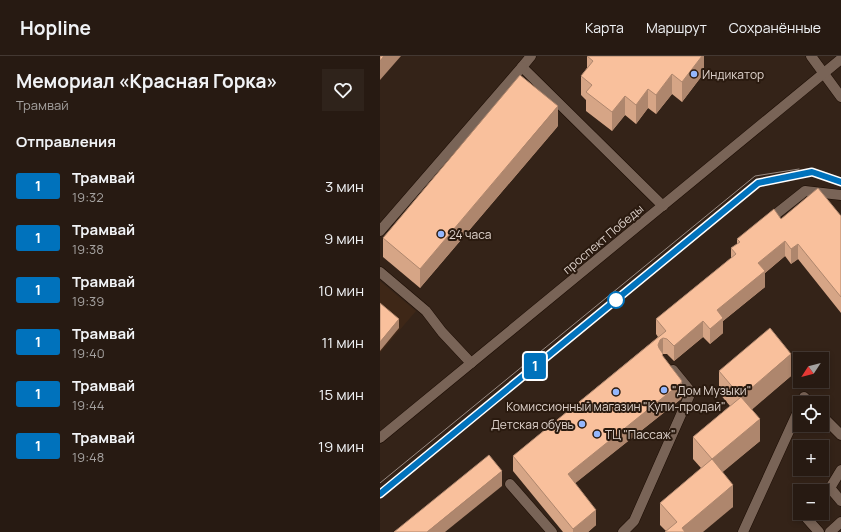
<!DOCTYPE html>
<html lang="ru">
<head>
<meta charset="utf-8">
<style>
  body { margin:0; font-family:Manrope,sans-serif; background:#2f231b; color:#f1f3f6; height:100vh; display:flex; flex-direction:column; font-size:15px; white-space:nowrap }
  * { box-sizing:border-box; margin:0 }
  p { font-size:13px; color:#a4a19f }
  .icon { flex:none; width:22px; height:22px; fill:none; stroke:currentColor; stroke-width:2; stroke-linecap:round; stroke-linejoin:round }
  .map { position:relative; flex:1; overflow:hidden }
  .drawer { display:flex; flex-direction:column; background:#271a12; width:380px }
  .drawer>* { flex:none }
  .badge { padding:0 8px; border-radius:3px; font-size:14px; line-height:26px }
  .needle { width:26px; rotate:234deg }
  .fabs { position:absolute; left:413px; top:296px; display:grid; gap:8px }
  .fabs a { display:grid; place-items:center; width:36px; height:36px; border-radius:0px; background:#271a12; box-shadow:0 2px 6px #0003,0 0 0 1px #433832; font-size:20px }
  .map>.badge { position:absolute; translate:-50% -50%; box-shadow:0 0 0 2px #fff }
  h2 { padding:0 16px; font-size:15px; line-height:36px }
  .round { display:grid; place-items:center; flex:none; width:42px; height:42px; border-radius:0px; background:#2f231b }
  .head { display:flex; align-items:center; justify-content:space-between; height:68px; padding:0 16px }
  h1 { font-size:19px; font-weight:700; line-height:30px }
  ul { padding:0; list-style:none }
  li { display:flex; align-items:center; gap:12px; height:52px; padding:0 16px }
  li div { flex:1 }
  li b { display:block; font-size:15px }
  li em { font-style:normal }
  li .badge { min-width:44px; font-weight:700; text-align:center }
  header { display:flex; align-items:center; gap:24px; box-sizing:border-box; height:56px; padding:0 20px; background:#271a12; border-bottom:1px solid #433832 }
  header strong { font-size:19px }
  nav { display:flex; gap:22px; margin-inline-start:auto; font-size:14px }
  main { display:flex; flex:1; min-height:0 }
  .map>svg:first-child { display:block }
</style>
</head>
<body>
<header>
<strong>Hopline</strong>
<nav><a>Карта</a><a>Маршрут</a><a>Сохранённые</a></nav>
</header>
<main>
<section class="drawer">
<div class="head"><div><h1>Мемориал «Красная Горка»</h1><p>Трамвай</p></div><a class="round"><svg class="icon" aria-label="heart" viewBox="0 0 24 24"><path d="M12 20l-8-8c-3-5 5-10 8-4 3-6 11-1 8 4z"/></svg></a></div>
<h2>Отправления</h2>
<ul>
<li><span class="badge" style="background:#0072bc;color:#fff">1</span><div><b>Трамвай</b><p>19:32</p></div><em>3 мин</em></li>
<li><span class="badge" style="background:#0072bc;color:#fff">1</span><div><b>Трамвай</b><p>19:38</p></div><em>9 мин</em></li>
<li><span class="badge" style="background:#0072bc;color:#fff">1</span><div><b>Трамвай</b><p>19:39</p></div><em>10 мин</em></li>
<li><span class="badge" style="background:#0072bc;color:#fff">1</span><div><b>Трамвай</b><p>19:40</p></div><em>11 мин</em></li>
<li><span class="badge" style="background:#0072bc;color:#fff">1</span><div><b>Трамвай</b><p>19:44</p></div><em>15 мин</em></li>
<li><span class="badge" style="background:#0072bc;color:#fff">1</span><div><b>Трамвай</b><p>19:48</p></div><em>19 мин</em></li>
</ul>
</section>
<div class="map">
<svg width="461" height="476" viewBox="0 0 461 476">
  <rect width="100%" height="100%" fill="#342318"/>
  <polygon fill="#3e2717" points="0,225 36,255 0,297"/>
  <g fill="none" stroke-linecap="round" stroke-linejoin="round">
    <g stroke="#1b0c03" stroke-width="11">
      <g id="minor">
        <polyline points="151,0 142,11 283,150"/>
        <polyline points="431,0 461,41"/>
        <polyline points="386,166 425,135 461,139"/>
        <polyline points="0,175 142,11"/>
        <polyline points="0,216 46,255 62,276 91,307"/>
        <polyline points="422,347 424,341 430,347"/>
        <polyline points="442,360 461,379"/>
        <polyline points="0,382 461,3"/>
        <polyline points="130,428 172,476"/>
        <polyline points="450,432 461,445"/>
        <polyline points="442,439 450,432 461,414"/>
        <polyline points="422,457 439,476"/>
        <polyline points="243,476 254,465 311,336 293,314"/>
        <polyline points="363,476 420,351"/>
        <polyline points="450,476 461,466"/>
      </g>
    </g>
    <use href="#minor" stroke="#796457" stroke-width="10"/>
    <g stroke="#988a82" stroke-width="1">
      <polyline points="0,427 375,120 419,113"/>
      <polyline points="0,438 378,127 432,116 461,126"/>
    </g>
  </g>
  <g fill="#d6a586">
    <polygon points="207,0 324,0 324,17 302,46 292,38 276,58 268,52 256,68 245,59 232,75 206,55 206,44 201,39 201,20 207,12"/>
    <polygon points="178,70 40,232 3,201 3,182"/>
    <polygon points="461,160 461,257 418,203 411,208 405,200 385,217 385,231 343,265 343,277 330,288 323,281 294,305 287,298 283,298 283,301 302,340 301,343 195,427 216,469 208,476 183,476 133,415 133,400 278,281 276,278 276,263 351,202 351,192 357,188 357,183 401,163"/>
    <polygon points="339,315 411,320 372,353 380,385 342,416 353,451 286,475 280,469 280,447 321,412 313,403 313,381 350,350 339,337"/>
  </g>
  <g fill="#ae866d">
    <polygon points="4,0 21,0 0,24 0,5"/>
    <polygon points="322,0 324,0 324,17 302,46 302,26"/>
    <polygon points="292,18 292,38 276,58 276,39"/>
    <polygon points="268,33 268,52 256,68 256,49"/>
    <polygon points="245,40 245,59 232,75 232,56"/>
    <polygon points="178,50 178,70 40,232 40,213"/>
    <polygon points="405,185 405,200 385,217 385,231 343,265 343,277 330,288 330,273 337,254 378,207"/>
    <polygon points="418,188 418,203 411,208 411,193"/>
    <polygon points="19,263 19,272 0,295 0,286"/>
    <polygon points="323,265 323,281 294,305 294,290"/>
    <polygon points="283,282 283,298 280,299 278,289 280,284"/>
    <polygon points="411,298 411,320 361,363 361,341"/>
    <polygon points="302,325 302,340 301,343 188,433 188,418"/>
    <polygon points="380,363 380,385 332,425 332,403"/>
    <polygon points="122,415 122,430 65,476 47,476"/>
    <polygon points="353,429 353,451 323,476 302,476 302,472"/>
    <polygon points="216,454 216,469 208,476 193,476 193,473"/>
  </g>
  <g fill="#f9c09c" stroke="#ae866d">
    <polygon points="0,0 4,0 0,5"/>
    <polygon points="207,0 322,0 302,26 292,18 276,39 268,33 256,49 245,40 232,56 206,36 212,29 201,20 213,5"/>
    <polygon points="140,19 178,50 40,213 3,182"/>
    <polygon points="438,132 461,160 461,241 418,188 411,193 405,185 378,207 385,215 337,254 343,262 330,273 323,265 294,290 287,283 283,282 280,284 278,289 279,292 283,298 282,299 302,325 301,327 188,418 216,454 193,473 133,400 286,275 276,263 356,198 351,192 360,186 357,183 394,153 401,163"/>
    <polygon points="0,247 19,263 0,286"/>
    <polygon points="390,272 411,298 361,341 339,315"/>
    <polygon points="361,341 380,363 332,403 313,381"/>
    <polygon points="109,399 122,415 47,476 14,476"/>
    <polygon points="332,403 353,429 302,472 305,476 285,476 297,466 280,447"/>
  </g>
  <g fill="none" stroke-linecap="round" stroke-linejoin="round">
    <g stroke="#fff" stroke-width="9">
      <polyline id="line" points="0,438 378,127 432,116 461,126"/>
    </g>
    <use href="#line" stroke="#0072bc" stroke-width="6"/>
  </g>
  <g fill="#94b7fd" stroke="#2a1a0f" stroke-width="1.5">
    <circle cx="314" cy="18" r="4"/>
    <circle cx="61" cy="178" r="4"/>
    <circle cx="284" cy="334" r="4"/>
    <circle cx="236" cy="336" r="4"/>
    <circle cx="202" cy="368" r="4"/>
    <circle cx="217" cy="378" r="4"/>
  </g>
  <circle fill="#fff" stroke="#0072bc" stroke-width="2" cx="236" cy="244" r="8"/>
  <g text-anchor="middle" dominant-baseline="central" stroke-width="4" stroke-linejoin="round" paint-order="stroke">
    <g font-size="12" fill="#ded2cb" stroke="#2a1a0f" text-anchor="start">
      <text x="322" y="18">Индикатор</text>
      <text x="69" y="178">24 часа</text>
      <text x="292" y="334">"Дом Музыки"</text>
      <text x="236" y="350" text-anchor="middle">Комиссионный магазин "Купи-продай"</text>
      <text x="194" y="368" text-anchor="end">Детская обувь</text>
      <text x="225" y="378">ТЦ "Пассаж"</text>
    </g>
    <g font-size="12" fill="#ded2cb" stroke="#2a1a0f">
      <text transform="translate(223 183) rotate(-40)">проспект Победы</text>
    </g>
  </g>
</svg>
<div class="fabs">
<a><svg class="needle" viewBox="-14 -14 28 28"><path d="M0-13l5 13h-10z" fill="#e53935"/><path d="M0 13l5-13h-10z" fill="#a4a19f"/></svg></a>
<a><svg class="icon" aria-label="locate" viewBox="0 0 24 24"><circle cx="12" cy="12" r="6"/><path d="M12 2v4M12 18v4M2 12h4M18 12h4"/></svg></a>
<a>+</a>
<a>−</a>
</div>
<b class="badge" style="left:155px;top:310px;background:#0072bc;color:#fff">1</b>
</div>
</main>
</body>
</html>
